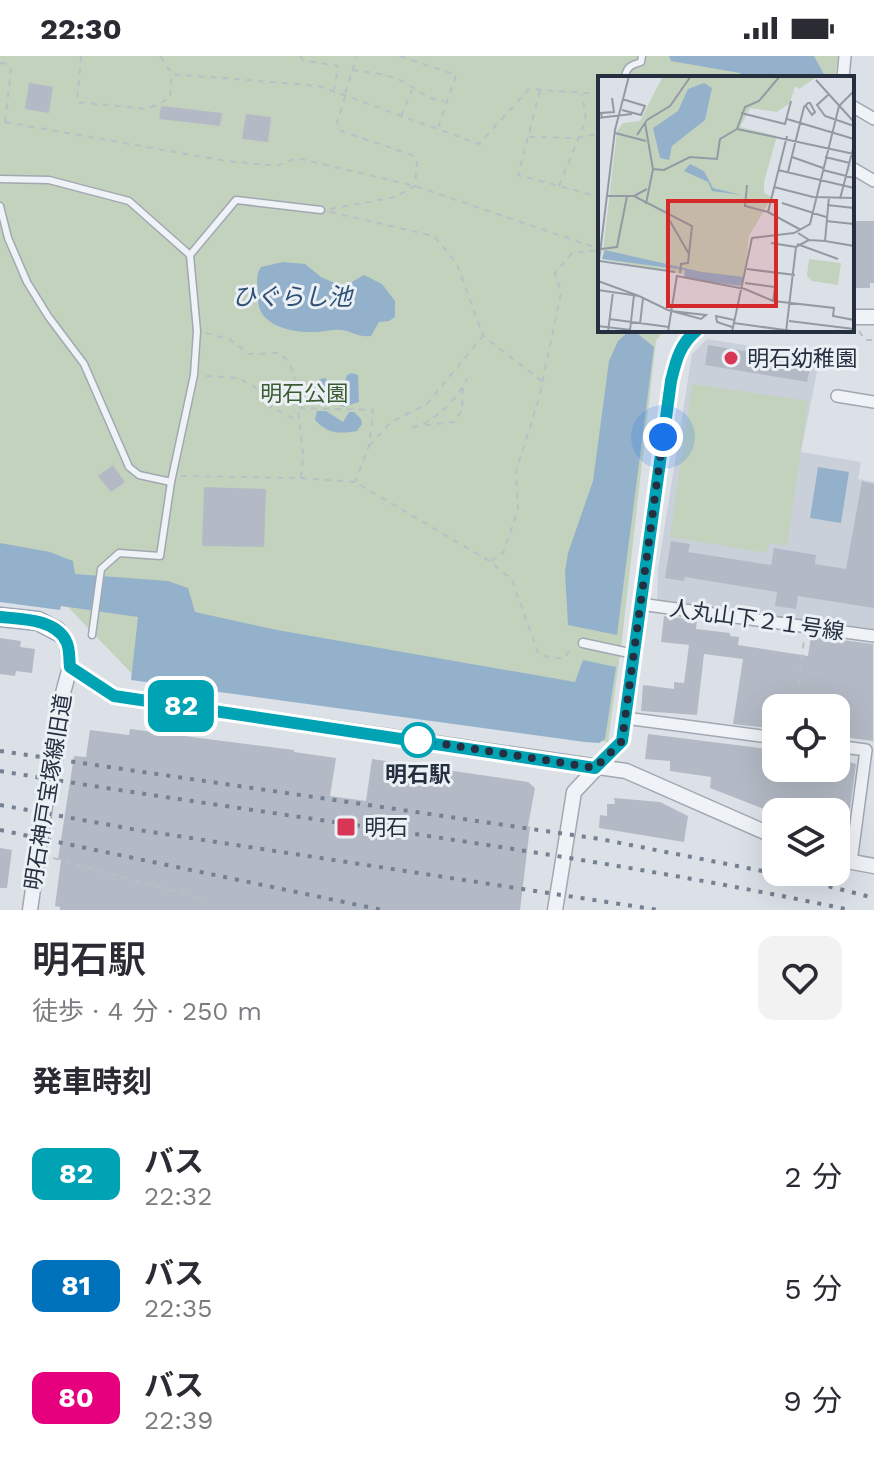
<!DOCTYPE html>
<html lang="ja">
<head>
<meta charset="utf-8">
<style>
  body { margin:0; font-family:"Work Sans","Noto Sans JP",sans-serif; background:#f2f2f3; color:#2b2b33; height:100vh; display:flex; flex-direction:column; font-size:30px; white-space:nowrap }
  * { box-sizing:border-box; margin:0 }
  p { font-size:26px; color:#7c7c81 }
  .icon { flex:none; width:44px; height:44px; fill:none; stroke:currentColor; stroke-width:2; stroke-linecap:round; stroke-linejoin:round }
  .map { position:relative; height:854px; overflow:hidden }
  .details { display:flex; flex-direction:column; background:#fff; flex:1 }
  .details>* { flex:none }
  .badge { padding:0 16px; border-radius:12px; font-size:28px; line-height:52px }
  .tools { position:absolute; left:762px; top:638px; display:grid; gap:16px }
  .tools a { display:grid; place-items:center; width:88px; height:88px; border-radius:16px; background:#fff; box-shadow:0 8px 32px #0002; font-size:40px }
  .you { position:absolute; width:40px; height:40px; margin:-20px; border:6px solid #fff; border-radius:50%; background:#1a73e8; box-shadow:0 0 0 12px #1a73e833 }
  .map>.badge { position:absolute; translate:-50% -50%; box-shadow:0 0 0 4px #fff }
  h2 { padding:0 32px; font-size:30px; line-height:72px }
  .round { display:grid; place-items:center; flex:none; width:84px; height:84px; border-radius:16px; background:#f2f2f3 }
  .overview { display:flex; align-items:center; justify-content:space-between; height:136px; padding:0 32px }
  h1 { font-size:38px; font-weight:600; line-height:60px }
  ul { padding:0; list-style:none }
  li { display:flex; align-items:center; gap:24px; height:112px; padding:0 32px }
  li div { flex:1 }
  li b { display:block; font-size:30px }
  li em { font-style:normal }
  li .badge { min-width:88px; font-weight:700; text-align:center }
  .status { display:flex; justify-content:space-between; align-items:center; height:56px; padding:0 40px; background:#fff; direction:ltr }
  .status svg { height:22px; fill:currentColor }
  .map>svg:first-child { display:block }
</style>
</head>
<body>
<div class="status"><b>22:30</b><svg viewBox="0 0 49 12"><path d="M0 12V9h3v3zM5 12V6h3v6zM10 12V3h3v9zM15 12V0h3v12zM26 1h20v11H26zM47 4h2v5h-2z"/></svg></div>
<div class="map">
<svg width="874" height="854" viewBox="0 0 874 854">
  <rect width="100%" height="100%" fill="#dce1e8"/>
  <polygon fill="#cad0da" points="707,283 820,301 801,396 861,406 858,423 874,426 874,573 657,544 658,513 692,298"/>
  <g fill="#c3d2bd">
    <polygon points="0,0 838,0 835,22 600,22 600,274 664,274 656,285 622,583 608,686 134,620 68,551 0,542"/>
    <polygon points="692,328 808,345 787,490 769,487 767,497 670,481"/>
  </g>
  <g fill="#94b1cb">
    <polygon points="669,0 814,0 826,22 740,22 740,17 671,5"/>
    <path d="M 283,206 L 305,208 L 321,221 L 339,229 L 347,229 L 364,219 L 382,228 L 395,245 L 395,261 L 389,265 L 379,266 L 371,280 C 359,282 352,275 341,274 C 333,273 324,276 316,276 C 292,277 257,270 258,242 C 259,230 254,221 261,211 Z"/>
    <polygon points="627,277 638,278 654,291 617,579 568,569 565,516 568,497 593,425 609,305 618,285"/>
    <polygon points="352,317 358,319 359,346 343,351 335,345 330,345 325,350 309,346 309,341 320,323 326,322 328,332 333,337 341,337 347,319"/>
    <path d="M 317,355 L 326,355 L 343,366 L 349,356 L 354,356 L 361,363 L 362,368 L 357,375 C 339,378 328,378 315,364 Z"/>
    <polygon points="818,411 849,416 841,467 810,462"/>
    <polygon points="0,487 50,496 73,505 75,518 168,525 188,532 195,556 277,574 575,626 583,604 616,611 605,683 599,687 585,686 131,624 138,561 61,550 60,554 0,546"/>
  </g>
  <g fill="#b3bac5">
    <polygon points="29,27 53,31 49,57 25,53"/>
    <polygon points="161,50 222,57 220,70 159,63"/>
    <polygon points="246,58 271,61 268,86 242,83"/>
    <polygon points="852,165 874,165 874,227 870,227 870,232 852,232"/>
    <polygon points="708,289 811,306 807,326 705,309"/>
    <polygon points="113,409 125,426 111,436 98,420"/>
    <polygon points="862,425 874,428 874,552 798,540 796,553 775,550 777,536 685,521 684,525 665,522 671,485 690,488 688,496 771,509 774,492 816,499 815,508 846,513"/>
    <polygon points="204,431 266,433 264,491 202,490"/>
    <polygon points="664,560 697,564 696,573 730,577 730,580 739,581 738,589 808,600 811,580 873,588 873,685 836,680 836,652 776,652 776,673 733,668 743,603 704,598 697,659 641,655 643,629 674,633 674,626 684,627 689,589 661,586"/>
    <polygon points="0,582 21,585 20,591 35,593 32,617 16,615 15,620 0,618"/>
    <polygon points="130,673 294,694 294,696 336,702 330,740 366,745 372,703 528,726 535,732 528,770 530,771 520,854 60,854 60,851 55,850 61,804 58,803 74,700 86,701 90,674 129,679"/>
    <polygon points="648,678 776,694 776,712 836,712 836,702 856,708 846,782 839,781 836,756 772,756 710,732 711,721 670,715 670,705 645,703"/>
    <polygon points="614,742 660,746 688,760 684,786 599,772 600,759 607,760 607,748 615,748"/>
    <polygon points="0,792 12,794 7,832 0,832"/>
  </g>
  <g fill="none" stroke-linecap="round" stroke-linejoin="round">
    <g stroke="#a1a8b2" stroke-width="9">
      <g id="service">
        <path d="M 625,22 C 626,11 631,9 641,6 L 642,0"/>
        <polyline points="0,123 49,124 129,145 190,199 197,275 194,319 171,426 160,500 119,497 101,513 92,579"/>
        <polyline points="0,150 8,182 27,226 48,260 84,308 129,411 139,419 171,426"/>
        <polyline points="190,199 236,144 321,154"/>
      </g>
    </g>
    <g stroke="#a1a8b2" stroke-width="11">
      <polyline id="pedestrian" points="583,587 634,598"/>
    </g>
    <g stroke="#a1a8b2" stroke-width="14">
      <g id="minor">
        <polyline points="843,22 845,0"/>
        <polyline points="852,50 874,63"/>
        <polyline points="852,112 874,125"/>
        <polyline points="837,340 874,346"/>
        <polyline points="640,548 874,580"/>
        <polyline points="625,662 776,682"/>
        <polyline points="836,690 866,694 851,806"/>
      </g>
    </g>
    <g stroke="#a1a8b2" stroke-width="17">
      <g id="tertiary">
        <polyline points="852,261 874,261"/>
        <polyline points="70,611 114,640 626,715 776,781"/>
        <polyline points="836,803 874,810"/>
        <polyline points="30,854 59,652 70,611 67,586 57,575"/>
        <path d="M 555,854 L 574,736 L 622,685 L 671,325 C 676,304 680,288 697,274"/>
      </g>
    </g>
    <g stroke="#9ba6b4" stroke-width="21">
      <polyline id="primary" points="0,561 38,565 57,575"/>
    </g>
    <g stroke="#babfc6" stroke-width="2" stroke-dasharray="6 6" stroke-linecap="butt">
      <polyline points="81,0 77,46 147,53 170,42 172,18"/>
      <polyline points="160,0 172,18 319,30 479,88 529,33 600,38"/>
      <polyline points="300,0 303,4 338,10 334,33"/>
      <polyline points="400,0 456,19 438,72"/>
      <polyline points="0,7 7,8 11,14 5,66 0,65"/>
      <path d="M 352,14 C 367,16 383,17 397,23 C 414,30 426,44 444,45"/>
      <polyline points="540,35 518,119 600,141"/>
      <polyline points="345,37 357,0"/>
      <polyline points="401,60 412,34"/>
      <polyline points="5,66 226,105 277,110 297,102 415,130 600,193"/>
      <polyline points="529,81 579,82 600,77"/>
      <polyline points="559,130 586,64 582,38"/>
      <polyline points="330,153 395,141 415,130 417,105 412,99 341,75 337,67 345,40"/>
      <polyline points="330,156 434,180 457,208 483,280 542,325"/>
      <polyline points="859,275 865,284 874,284"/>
      <polyline points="206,320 238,322 255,331 269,350 296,364"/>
      <polyline points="299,352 373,354 369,390 355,426"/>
      <polyline points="425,369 454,366 462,354 463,332"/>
      <path d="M 412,372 C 437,364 455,346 467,323"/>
      <polyline points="369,390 391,366 427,348 482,281"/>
      <polyline points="181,420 301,422 303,399 294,317 286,303 278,297 249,298 229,283 206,277"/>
      <polyline points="301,422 355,426 491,506 512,524 539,599 563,603 572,592"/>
      <polyline points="491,505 503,497 518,454 516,416 539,342 561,237 555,217 572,197 599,194"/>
      <polyline points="796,652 804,584"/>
      <polyline points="53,802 206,844"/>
    </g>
    <use href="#service" stroke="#eff2f6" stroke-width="6"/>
    <use href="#pedestrian" stroke="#eff2f6" stroke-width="8"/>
    <use href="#minor" stroke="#eff2f6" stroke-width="11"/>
    <use href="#tertiary" stroke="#eff2f6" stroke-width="14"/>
    <use href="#primary" stroke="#fff" stroke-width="18"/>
    <g stroke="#748192" stroke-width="4" stroke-dasharray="4 8" stroke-linecap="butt">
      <polyline points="0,695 600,783 793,821 874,842"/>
      <path d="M 0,715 C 283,762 569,794 850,854"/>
      <polyline points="0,749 132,773 659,854"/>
      <polyline points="0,774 382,854"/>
    </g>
  </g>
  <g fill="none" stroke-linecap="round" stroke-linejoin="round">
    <g stroke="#fff" stroke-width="18">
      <path id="line" d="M 0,561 C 21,563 55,563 66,585 C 70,591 69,603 70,611 L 114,640 L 595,712 L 622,685 L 671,325 C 676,304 680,288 697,274"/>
    </g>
    <use href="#line" stroke="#00a3b4" stroke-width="12"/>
    <polyline stroke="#252f3f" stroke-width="8" stroke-dasharray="0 14.4" points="418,684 595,712 622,685 663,381"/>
  </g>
  <g fill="#d83655" stroke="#ebf0f5" stroke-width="3">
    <circle cx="731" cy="302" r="8"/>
    <rect x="336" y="761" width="20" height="20" rx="4"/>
  </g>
  <circle fill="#fff" stroke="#00a3b4" stroke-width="4" cx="418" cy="684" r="16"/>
  <g text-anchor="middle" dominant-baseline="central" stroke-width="6" stroke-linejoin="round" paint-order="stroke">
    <g font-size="22" fill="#252f3f" stroke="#ebf0f5" text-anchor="start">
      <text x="747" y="302">明石幼稚園</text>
      <text x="364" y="771">明石</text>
    </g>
    <g font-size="22" fill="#3b5c31" stroke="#ebf0f5">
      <text x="304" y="337">明石公園</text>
    </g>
    <g font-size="22" fill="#252f3f" stroke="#ebf0f5">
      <text transform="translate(757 564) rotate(8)">人丸山下２１号線</text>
      <text transform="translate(48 736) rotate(-81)">明石神戸宝塚線旧道</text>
    </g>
    <g font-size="22" font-weight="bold" fill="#252f3f" stroke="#ebf0f5">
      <text x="418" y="718">明石駅</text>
    </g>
    <g font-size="24" font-style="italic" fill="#2c5076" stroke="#ebf0f5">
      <text x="292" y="241">ひぐらし池</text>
    </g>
  </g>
  <g transform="translate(598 20)">
    <rect width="256" height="256" fill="#dce1e8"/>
    <path d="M 65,0 L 220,0 L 201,13 L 197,10 L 192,27 L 179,36 L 152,32 L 142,51 L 179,60 L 166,106 L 166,117 L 174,121 L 151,160 L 145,210 L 4,183 L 19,55 L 25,47 L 42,45 ZM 211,183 L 243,187 L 240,209 L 214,205 L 209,200 Z" fill="#c3d2bd"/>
    <path d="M 106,7 L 114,12 L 107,44 L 74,70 L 71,84 L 62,82 L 55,52 L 80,35 L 90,13 ZM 92,88 L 106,95 L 115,112 L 143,119 L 114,115 L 110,106 L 86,95 ZM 7,174 L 104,196 L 146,201 L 142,210 L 86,202 L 87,194 L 4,183 Z" fill="#94b1cb"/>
    <path fill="none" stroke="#939aa4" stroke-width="2" d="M 31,0 L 17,54 L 1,185 L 77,196M 218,4 L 256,46M 230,19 L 219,29 L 227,40 L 256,50M 24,34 L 43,39 L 47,30 L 24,23M 143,37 L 187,48 L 193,25M 0,42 L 34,38M 4,42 L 3,37 L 16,36 L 14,22M 189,43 L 256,63M 47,47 L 55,93 L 48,128M 139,53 L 256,78M 139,53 L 147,31 L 161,25 L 182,0M 17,57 L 48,65M 39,59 L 49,44 L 72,30 L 93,0M 194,81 L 225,92M 227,81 L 252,87M 55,93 L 66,94 L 92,81 L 119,83 L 122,63 L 139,53M 180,94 L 256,112M 225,94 L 256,102M 190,96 L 206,31 L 210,27 L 212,27 L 217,36 L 214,39 L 207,29M 149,109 L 147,130 L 170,136 L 189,60M 176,111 L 215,121 L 256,122M 9,120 L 36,120 L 49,113M 36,120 L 94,150 L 90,187 L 83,188 L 82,197M 242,123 L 256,69M 184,127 L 228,141M 229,129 L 256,132M 170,136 L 203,154M 69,140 L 91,178M 228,145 L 256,148M 211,164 L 227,165 L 231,121M 227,165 L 256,170M 173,167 L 198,171M 199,168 L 240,183M 3,173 L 19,171 L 29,120M 149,193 L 197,199M 79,200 L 147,213 L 175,225 L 236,232 L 235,240 L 256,244M 0,205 L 41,220M 147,207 L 177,211 L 175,225M 0,214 L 41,220 L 70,234 L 103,243 L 108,239 L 73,235M 11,243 L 71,251M 191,245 L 256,253M 136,247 L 201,256M 42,248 L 45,222M 0,250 L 49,256M 134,251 L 119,246 L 118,240 L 136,244M 32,254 L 36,219M 10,256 L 15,216M 70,256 L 79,199M 134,256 L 154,162 L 196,157 L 212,148 L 241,30 L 256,15M 188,256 L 198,171 L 211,164 L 200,157"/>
    <path fill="#d62828" fill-opacity="0.15" stroke="#d62828" stroke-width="4" d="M 70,125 L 178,125 L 178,230 L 70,230 Z"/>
    <rect width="256" height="256" fill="none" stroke="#252f3f" stroke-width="4"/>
  </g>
</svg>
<div class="tools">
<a><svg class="icon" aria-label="locate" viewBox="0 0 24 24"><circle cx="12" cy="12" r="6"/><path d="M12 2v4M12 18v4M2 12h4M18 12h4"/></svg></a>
<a><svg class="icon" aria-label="layers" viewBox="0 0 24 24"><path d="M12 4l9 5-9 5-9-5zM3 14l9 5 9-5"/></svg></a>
</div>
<div class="you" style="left:663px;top:381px"></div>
<b class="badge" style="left:181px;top:650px;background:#00a3b4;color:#fff">82</b>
</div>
<section class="details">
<div class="overview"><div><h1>明石駅</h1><p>徒歩 · 4 分 · 250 m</p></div><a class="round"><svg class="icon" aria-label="heart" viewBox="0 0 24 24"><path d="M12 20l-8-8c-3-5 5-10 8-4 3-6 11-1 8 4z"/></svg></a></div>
<h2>発車時刻</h2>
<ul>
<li><span class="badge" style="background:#00a3b4;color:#fff">82</span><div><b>バス</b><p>22:32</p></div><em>2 分</em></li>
<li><span class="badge" style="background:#0072bc;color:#fff">81</span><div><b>バス</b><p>22:35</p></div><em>5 分</em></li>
<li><span class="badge" style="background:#e6007e;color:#fff">80</span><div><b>バス</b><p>22:39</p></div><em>9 分</em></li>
</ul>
</section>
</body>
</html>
